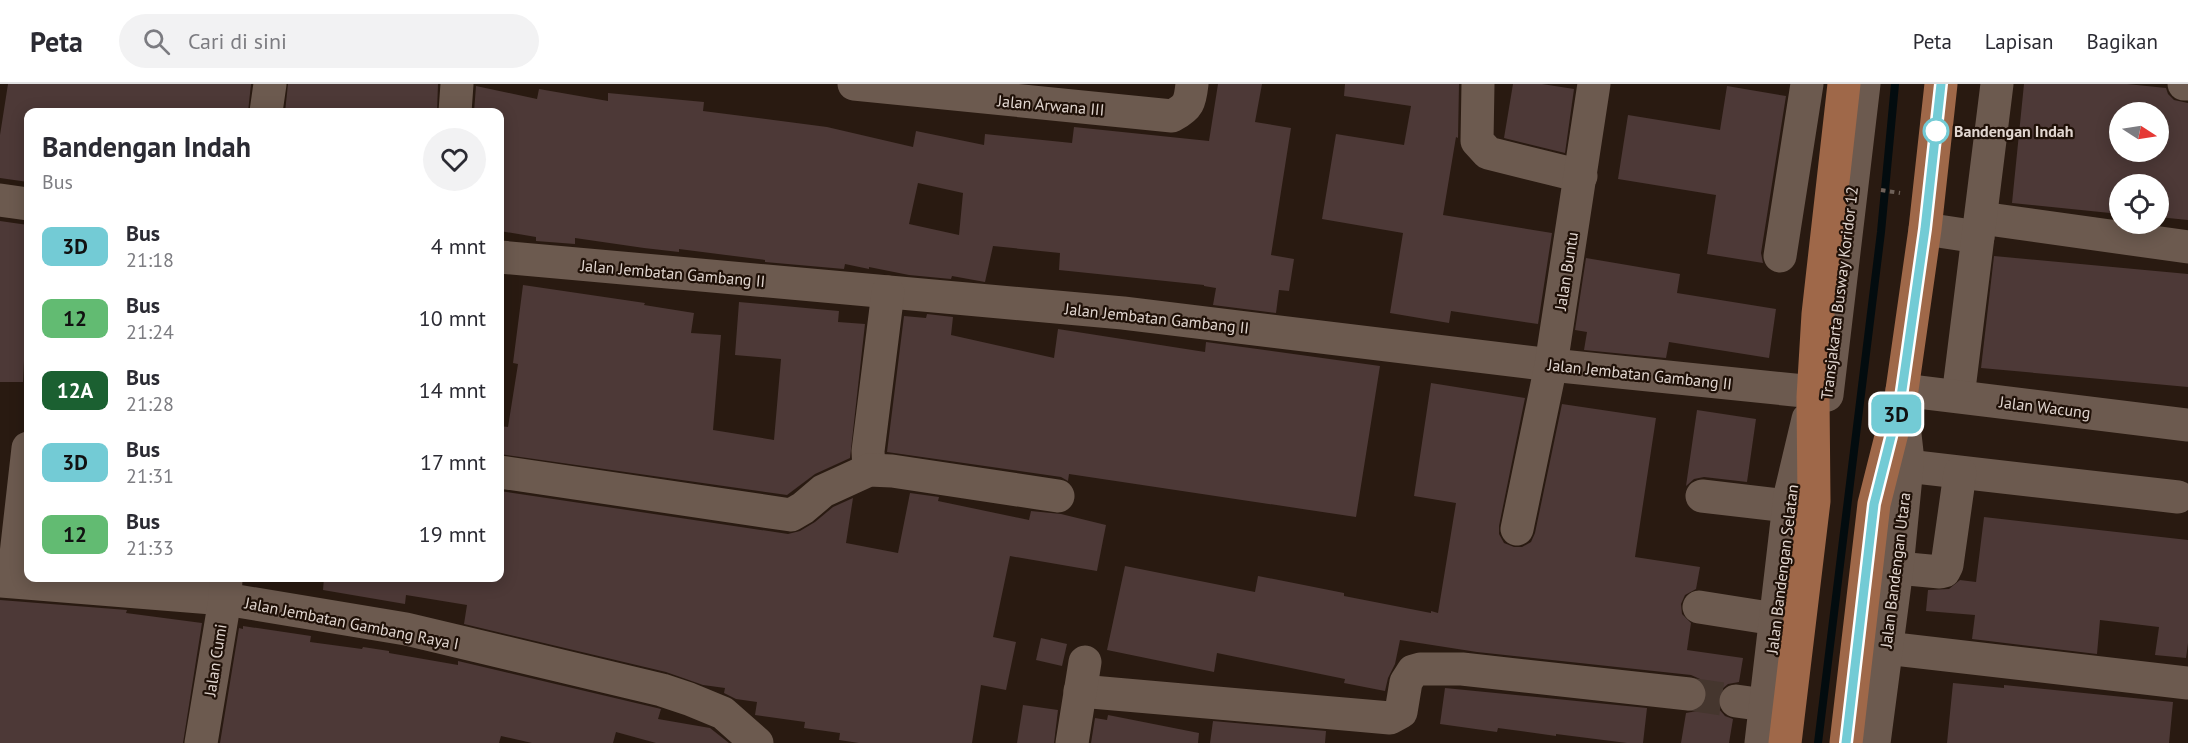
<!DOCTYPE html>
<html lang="id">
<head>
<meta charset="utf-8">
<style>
  body { margin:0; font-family:"PT Sans",sans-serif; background:#f2f2f3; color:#2b2b33; height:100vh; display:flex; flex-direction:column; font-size:22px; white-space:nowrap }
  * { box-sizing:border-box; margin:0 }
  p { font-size:20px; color:#7c7c81 }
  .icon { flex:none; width:33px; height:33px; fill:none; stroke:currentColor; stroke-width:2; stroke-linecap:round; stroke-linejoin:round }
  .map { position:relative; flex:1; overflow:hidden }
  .panel { position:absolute; left:24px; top:24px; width:480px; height:474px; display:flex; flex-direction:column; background:#fff; border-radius:12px; box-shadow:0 3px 15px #0003 }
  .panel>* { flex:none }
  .badge { padding:0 12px; border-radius:9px; font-size:21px; line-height:39px }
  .needle { width:39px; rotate:102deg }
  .fabs { position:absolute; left:2109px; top:18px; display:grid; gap:12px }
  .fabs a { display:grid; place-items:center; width:60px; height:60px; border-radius:50%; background:#fff; box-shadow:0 3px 15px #0003; font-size:30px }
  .map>.badge { position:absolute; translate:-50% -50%; box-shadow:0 0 0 3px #fff }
  .round { display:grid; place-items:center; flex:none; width:63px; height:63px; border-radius:32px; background:#f2f2f3 }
  .head { display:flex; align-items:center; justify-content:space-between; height:102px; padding:0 18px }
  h1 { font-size:28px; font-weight:800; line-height:45px }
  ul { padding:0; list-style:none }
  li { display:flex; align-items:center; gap:18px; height:72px; padding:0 18px }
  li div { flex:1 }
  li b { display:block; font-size:22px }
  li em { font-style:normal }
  li .badge { min-width:66px; font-weight:700; text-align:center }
  header { display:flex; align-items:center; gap:36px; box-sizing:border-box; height:84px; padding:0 30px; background:#fff; border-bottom:2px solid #e1e1e2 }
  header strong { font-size:28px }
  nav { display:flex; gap:33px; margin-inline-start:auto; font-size:21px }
  .search { width:420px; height:54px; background:#f2f2f3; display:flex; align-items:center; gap:15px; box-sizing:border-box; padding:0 21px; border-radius:33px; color:#7c7c81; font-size:22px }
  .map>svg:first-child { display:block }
</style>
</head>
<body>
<header>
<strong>Peta</strong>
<div class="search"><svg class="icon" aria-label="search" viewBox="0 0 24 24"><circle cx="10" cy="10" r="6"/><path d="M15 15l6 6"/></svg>Cari di sini</div>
<nav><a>Peta</a><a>Lapisan</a><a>Bagikan</a></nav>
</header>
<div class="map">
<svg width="2188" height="659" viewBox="0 0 2188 659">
  <rect width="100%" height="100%" fill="#291a11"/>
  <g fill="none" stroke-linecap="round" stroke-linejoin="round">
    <polyline stroke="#030c0f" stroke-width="8" points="1818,659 1881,148 1895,0"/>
  </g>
  <g fill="#4d3937" fill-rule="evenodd">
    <polygon points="8,0 251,0 248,28 28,28 28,98 0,94 0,51"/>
    <polygon points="288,0 438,0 437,28 285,28"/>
    <path d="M 1218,0 L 1262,0 L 1255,38 L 1291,44 L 1271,171 L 1294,175 L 1289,207 L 1279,206 L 1276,229 L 1213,221 L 1216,204 L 1204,202 L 1204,201 L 1059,186 L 1060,169 L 993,162 L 985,198 L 952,192 L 951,195 L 909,191 L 869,183 L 869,185 L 845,180 L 844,185 L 765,178 L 765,176 L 679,165 L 679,168 L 644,164 L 575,154 L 575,160 L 536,157 L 536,153 L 500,147 L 500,28 L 474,28 L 476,2 L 537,15 L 539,5 L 608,17 L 608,9 L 704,18 L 703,27 L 827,43 L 913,63 L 916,47 L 984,61 L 985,50 L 1072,59 L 1074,43 L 1209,57 ZM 918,99 L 963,109 L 959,151 L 909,140 Z"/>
    <polygon points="1345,0 1459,0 1458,54 1456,53 1443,131 1552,149 1538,240 1451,227 1449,239 1390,229 1403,149 1322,135 1336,50 1404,61 1411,22 1344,12"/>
    <polygon points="1513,0 1542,0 1574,5 1565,69 1504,54"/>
    <path d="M 2024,0 L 2127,0 L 2166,4 L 2168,10 L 2174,16 L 2188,19 L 2188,136 L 2158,133 L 2158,100 L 2120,100 L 2120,130 L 2012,119 ZM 2120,28 L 2158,28 L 2158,68 L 2120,68 Z"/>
    <polygon points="1727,2 1786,12 1761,169 1763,179 1707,170 1716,111 1618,95 1628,31 1720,46"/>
    <polygon points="0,137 28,141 28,228 25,256 23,298 0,298"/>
    <polygon points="1994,172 2188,190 2188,303 1981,284"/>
    <polygon points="1586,174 1680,190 1677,209 1776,225 1769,274 1669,258 1666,274 1584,266 1587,248 1575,246"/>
    <polygon points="523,201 645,219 644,221 694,229 691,249 721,251 713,346 774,356 781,275 735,271 739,218 839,227 838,238 865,240 850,374 815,390 787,411 500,370 500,342 508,343 518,280 513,279"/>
    <polygon points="927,230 953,233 951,251 1054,274 1058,245 1205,268 1206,258 1380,282 1356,433 1069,390 1068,397 1061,393 887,368 904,232 926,234"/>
    <polygon points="1431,299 1525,314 1499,442 1499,450 1504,459 1514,463 1522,463 1531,458 1535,449 1562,320 1656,334 1635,473 1700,483 1696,505 1685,511 1681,520 1682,530 1691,539 1687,566 1743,574 1739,598 1728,600 1722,605 1718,614 1719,625 1725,632 1733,635 1729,659 1681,659 1686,629 1697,627 1704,622 1707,613 1706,602 1700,595 1691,591 1477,568 1400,556 1395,580 1388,594 1385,607 1344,599 1345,595 1217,569 1214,588 1107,566 1125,482 1255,508 1258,492 1344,509 1344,512 1431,529 1431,527 1438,529 1456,419 1414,412"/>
    <polygon points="1697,326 1756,335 1747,398 1704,393 1694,395 1686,402"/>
    <polygon points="500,407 788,450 800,447 815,438 833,423 853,414 846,459 898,469 910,409 939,413 938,417 1029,436 1031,427 1061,430 1106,441 1097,487 1010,472 993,553 1016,558 1006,606 981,601 972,659 859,659 839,656 840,649 804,644 805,638 755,631 757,618 736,615 724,609 725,604 703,601 666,588 464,540 467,521 406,511 405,520 323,506 324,494 500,494"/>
    <polygon points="1984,433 2188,456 2188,559 2186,574 2155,571 2159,543 2100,536 2097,570 1972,555 1975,531 1926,527 1928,506 1949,505 1960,496 1976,498"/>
    <polygon points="0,516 127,526 126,529 202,539 183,659 0,659"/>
    <polygon points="243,542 311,552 310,558 362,565 363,563 389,567 389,569 458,581 458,577 657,624 661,625 658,635 710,644 729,659 656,659 616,648 613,659 532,659 501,652 499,659 220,659 239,544 243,545"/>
    <polygon points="1041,554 1067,560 1062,582 1036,576"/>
    <polygon points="1953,599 2004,604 2004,601 2173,618 2169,659 1947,659"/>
    <polygon points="1445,604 1647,624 1643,659 1627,659 1556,650 1556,652 1498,644 1497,648 1440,640"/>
    <polygon points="1023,621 1058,626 1054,659 1017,659"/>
    <polygon points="1108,631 1199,649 1198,659 1091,659 1095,634 1107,636"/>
    <polygon points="1213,637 1326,647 1325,659 1210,659"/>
  </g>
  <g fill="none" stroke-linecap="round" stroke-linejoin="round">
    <polyline stroke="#45362e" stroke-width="33" stroke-dasharray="33 16" stroke-linecap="butt" points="1689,610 1736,617"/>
    <polyline stroke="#6e6159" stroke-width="4" stroke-dasharray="4.5 4.5" stroke-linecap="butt" points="1881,106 1900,109"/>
    <g stroke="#6c5a4f" stroke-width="33">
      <path d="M 854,0 L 1172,32 C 1189,23 1190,18 1192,0"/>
      <polyline points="1478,0 1477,57 1488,69 1581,92"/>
      <polyline points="2184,0 2188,0"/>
      <polyline points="266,28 270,0"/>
      <polyline points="455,28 457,0"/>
      <polyline points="0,116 28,120"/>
      <polyline points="1981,134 2188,163"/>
      <polyline points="1925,145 1978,153"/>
      <polyline points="1780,172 1807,0"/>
      <polyline points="500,173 1123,229 1551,281 1814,308"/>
      <polyline points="1960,297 1997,0"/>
      <polyline points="1902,306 2188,341"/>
      <polyline points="1827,311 1864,0"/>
      <polyline points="1907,382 2178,413"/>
      <polyline points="869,386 868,367 888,208"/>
      <polyline points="500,388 791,431 803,424 823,407 869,386 892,387 1058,412"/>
      <polyline points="1702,412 1788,422"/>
      <polyline points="1517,445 1551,281 1594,0"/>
      <polyline points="1897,484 1940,488 1944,487 1947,481 1960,389"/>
      <polyline points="0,497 225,515 406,545 662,606 689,615 723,629 757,659"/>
      <polyline points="13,497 28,364"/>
      <polyline points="1699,523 1775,535"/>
      <polyline points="1886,564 2188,599"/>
      <polyline points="1080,607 1390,634 1401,628 1406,598 1413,587 1420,585 1462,585 1689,610"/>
      <polyline points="1736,617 1765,621"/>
      <polyline points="201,659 225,515 226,495"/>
      <polyline points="1072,659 1085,578"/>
      <polyline points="1761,659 1790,411 1808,335"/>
      <polyline points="1874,659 1897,484 1907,382 1907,368 1901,315"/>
    </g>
    <g stroke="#9f6849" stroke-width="33">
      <polyline points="1785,659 1814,417 1813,313 1818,230 1844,0"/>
      <polyline points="1846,659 1874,420 1901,313 1925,145 1941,0"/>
    </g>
  </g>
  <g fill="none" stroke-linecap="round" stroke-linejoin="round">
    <g stroke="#fff" stroke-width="14">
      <polyline id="line" points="1846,659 1874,420 1901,313 1925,145 1941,0"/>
    </g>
    <use href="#line" stroke="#73cbd5" stroke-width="9"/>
  </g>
  <circle fill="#fff" stroke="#73cbd5" stroke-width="3" cx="1936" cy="47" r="12"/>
  <g text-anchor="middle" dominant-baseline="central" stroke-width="4.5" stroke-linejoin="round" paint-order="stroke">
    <g font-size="16" fill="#e1d6d0" stroke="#201108">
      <text transform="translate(1051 21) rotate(5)">Jalan Arwana III</text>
      <text transform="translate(1566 187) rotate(-81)">Jalan Buntu</text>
      <text transform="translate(673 189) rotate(5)">Jalan Jembatan Gambang II</text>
      <text transform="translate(1839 209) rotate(-83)">Transjakarta Busway Koridor 12</text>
      <text transform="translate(1157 234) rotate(6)">Jalan Jembatan Gambang II</text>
      <text transform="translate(1640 290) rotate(6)">Jalan Jembatan Gambang II</text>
      <text transform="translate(2045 323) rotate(7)">Jalan Wacung</text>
      <text transform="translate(1782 485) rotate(-83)">Jalan Bandengan Selatan</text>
      <text transform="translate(1895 486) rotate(-83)">Jalan Bandengan Utara</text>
      <text transform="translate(352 539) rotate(11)">Jalan Jembatan Gambang Raya I</text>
      <text transform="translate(215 576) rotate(-81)">Jalan Cumi</text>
    </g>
    <g font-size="16" font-weight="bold" fill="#e1d6d0" stroke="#201108" text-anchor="start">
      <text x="1954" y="47">Bandengan Indah</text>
    </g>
  </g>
</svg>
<div class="fabs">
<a><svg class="needle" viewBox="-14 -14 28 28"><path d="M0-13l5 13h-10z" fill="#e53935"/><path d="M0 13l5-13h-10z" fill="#7c7c81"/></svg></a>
<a><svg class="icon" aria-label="locate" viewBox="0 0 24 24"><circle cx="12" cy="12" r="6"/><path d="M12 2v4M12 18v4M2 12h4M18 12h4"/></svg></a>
</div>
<b class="badge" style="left:1896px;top:330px;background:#73cbd5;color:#111">3D</b>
<section class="panel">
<div class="head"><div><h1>Bandengan Indah</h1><p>Bus</p></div><a class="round"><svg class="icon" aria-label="heart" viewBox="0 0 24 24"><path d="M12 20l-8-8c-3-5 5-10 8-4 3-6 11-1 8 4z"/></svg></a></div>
<ul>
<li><span class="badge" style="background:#73cbd5;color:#111">3D</span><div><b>Bus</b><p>21:18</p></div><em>4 mnt</em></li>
<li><span class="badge" style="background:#62bb72;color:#111">12</span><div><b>Bus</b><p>21:24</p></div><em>10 mnt</em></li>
<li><span class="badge" style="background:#1b6031;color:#fff">12A</span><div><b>Bus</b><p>21:28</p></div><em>14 mnt</em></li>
<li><span class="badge" style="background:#73cbd5;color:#111">3D</span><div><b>Bus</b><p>21:31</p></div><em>17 mnt</em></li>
<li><span class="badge" style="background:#62bb72;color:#111">12</span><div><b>Bus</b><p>21:33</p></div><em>19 mnt</em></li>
</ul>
</section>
</div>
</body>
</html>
